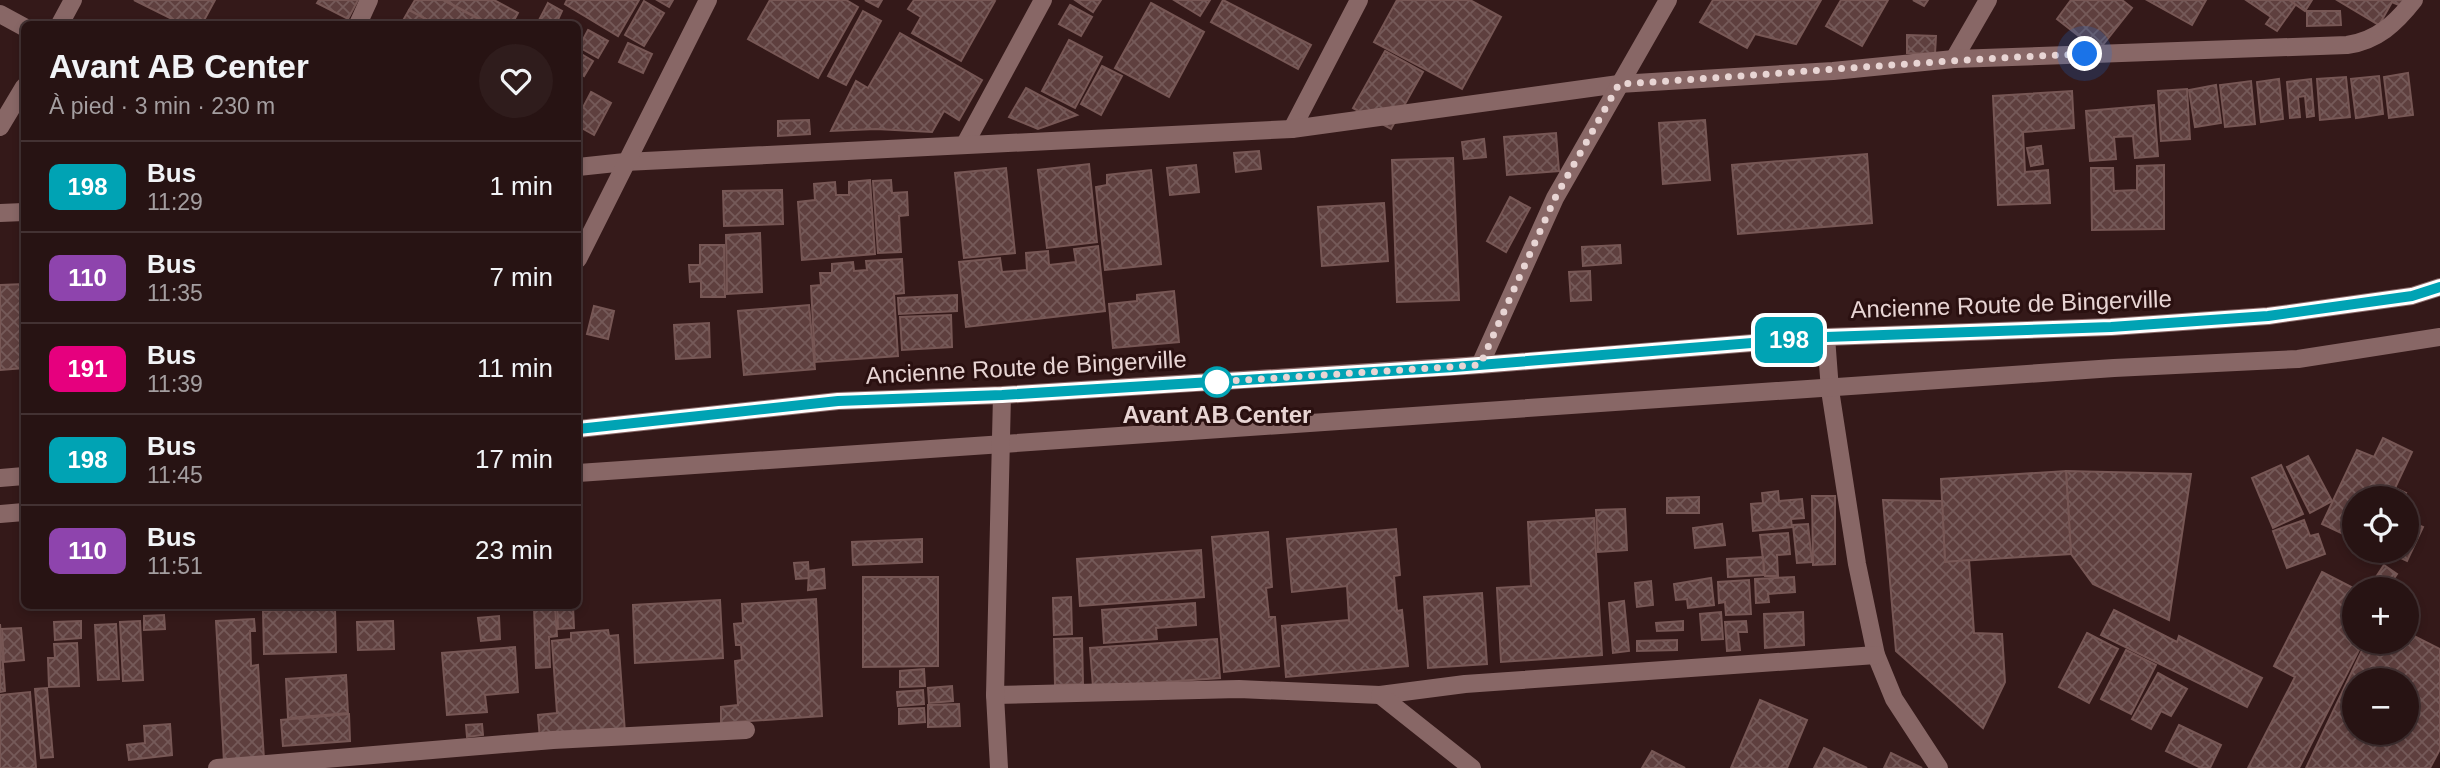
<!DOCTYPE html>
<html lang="fr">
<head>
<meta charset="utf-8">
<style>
  body { margin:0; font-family:Arial,sans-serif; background:#2f1c1c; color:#f1f3f6; height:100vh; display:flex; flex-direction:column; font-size:26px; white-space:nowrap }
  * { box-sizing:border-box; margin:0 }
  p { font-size:23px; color:#a49ea0 }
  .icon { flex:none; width:38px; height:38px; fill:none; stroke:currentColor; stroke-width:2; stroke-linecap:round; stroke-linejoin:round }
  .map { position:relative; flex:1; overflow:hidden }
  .details { position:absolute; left:21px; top:21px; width:560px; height:588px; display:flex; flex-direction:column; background:#271313; border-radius:10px; box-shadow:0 4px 10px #0003,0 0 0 2px #433233 }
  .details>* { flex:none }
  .badge { padding:0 14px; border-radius:10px; font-size:24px; line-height:46px }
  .tools { position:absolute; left:2342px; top:486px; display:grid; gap:14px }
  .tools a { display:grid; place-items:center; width:77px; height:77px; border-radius:50%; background:#271313; box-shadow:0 4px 10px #0003,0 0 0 2px #433233; font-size:35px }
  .you { position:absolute; width:35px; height:35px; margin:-18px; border:5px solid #fff; border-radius:50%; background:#1a73e8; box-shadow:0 0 0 10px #1a73e833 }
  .map>.badge { position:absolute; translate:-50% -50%; box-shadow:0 0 0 4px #fff }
  .round { display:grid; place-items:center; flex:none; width:74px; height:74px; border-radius:37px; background:#2f1c1c }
  .head { display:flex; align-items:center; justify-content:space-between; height:119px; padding:0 28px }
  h1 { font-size:33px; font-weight:700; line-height:52px }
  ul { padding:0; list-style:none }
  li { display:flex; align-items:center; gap:21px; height:91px; padding:0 28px; border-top:2px solid #433233 }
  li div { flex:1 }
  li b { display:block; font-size:26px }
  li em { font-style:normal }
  li .badge { min-width:77px; font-weight:700; text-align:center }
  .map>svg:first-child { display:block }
</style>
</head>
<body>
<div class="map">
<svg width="2440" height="768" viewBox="0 0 2440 768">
  <defs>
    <pattern id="building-cross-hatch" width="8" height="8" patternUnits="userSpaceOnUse" patternTransform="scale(1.75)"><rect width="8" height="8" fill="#5e3f3e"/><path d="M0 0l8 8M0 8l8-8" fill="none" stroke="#755a59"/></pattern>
  </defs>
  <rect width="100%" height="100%" fill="#341919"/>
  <g fill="url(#building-cross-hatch)" stroke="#775755" stroke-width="2" fill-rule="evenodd">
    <polygon points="134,0 215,0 202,24 182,24"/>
    <polygon points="319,0 358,0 348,19 317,3"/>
    <polygon points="415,0 443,0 488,24 435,24 409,10"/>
    <polygon points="444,0 494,0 518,13 512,24 489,24"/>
    <polygon points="567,0 639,0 618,36 565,4"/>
    <polygon points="657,0 673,0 669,7"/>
    <polygon points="770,0 846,0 858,7 818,78 748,39"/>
    <polygon points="865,0 882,0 878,7"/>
    <polygon points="914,0 993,0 995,1 961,61 912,33 921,17 908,9"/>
    <polygon points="1075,0 1101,0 1093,12"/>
    <polygon points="1174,0 1210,0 1200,16"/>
    <polygon points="1223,0 1311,45 1298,69 1211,22"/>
    <polygon points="1397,0 1470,0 1501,17 1462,89 1374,42"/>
    <polygon points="1713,0 1821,0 1796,44 1755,34 1747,48 1700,22"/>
    <polygon points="1841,0 1888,0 1862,46 1826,26"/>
    <polygon points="1913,0 1928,0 1924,6"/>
    <polygon points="2071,0 2122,0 2132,8 2098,51 2057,19"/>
    <polygon points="2147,0 2206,0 2192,25"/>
    <polygon points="2246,0 2290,0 2296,4 2277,31 2266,24 2271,17"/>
    <polygon points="2289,0 2312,0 2305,11"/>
    <polygon points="2337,0 2405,0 2401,6 2392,2 2379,25"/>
    <polygon points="644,1 664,13 644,46 625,35"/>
    <polygon points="548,3 562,11 556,24 537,24"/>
    <polygon points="1151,3 1204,32 1169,97 1115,68"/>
    <polygon points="1070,5 1092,17 1081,36 1059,24"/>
    <polygon points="409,10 435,24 401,24"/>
    <polygon points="863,11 881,21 846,85 828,76"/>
    <polygon points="2307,11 2340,11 2341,25 2307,26"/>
    <polygon points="588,30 608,41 598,58 579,47"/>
    <polygon points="900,33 982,80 959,120 944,111 932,132 876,129 831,131 856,81 868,88"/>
    <polygon points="1907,35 1936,36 1935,54 1907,53"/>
    <polygon points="1069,40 1102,57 1075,108 1042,91"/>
    <polygon points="628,43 652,54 643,73 619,62"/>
    <polygon points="1385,51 1423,72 1391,129 1353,108"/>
    <polygon points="578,52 593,61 584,76 578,72"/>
    <polygon points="1102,66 1122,76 1101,115 1081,104"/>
    <polygon points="2408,73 2413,115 2389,118 2384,77"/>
    <polygon points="2379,76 2383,114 2356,118 2351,79"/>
    <polygon points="2346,77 2350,117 2320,120 2317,79"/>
    <polygon points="2279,79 2283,119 2261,122 2257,82"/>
    <polygon points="2311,79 2314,116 2307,117 2305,96 2298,97 2300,117 2290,118 2287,82"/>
    <polygon points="2251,81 2255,124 2225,127 2220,85"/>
    <polygon points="2216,85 2221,123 2195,127 2189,90"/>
    <polygon points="1026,88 1077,115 1038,129 1009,117"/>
    <polygon points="2187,89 2190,139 2161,141 2158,91"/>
    <polygon points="2072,91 2074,128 2023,132 2025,172 2048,170 2050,203 1998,205 1993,96"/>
    <polygon points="591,92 611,103 594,135 578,126 578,117"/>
    <polygon points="2154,105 2158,156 2135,158 2133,136 2114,137 2116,159 2090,161 2086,111"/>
    <polygon points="809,120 810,134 778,136 778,121"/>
    <polygon points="1705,120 1710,180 1663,184 1659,123"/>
    <polygon points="1556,133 1559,171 1507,175 1504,137"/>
    <polygon points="1484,139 1486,157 1464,159 1462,142"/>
    <polygon points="2041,146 2043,164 2031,166 2027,148"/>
    <polygon points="1259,151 1261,169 1236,172 1234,153"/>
    <polygon points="1867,154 1872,223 1738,234 1732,165"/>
    <polygon points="1453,158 1459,300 1397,302 1392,160"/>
    <polygon points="1089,164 1097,242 1047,248 1038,170"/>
    <polygon points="1196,165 1199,192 1170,195 1167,168"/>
    <polygon points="2164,165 2164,229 2092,230 2091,168 2113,168 2114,191 2137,190 2137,166"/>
    <polygon points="1006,168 1015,253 964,258 955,173"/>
    <polygon points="1151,170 1161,264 1105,270 1096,187 1107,185 1107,175"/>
    <polygon points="870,180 875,254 802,260 798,202 815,200 814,184 835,182 836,195 849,195 849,182"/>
    <polygon points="891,180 892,193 907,192 908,215 899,216 901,252 878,253 873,181"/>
    <polygon points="782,190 783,224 724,226 723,191"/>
    <polygon points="1510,197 1530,208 1506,252 1487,241"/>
    <polygon points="1384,203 1388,261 1322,266 1318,207"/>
    <polygon points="760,233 762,292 727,294 726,235"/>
    <polygon points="700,245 724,245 725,297 701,297 701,281 690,282 689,265 700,265"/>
    <polygon points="1620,245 1621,263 1583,266 1582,247"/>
    <polygon points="1098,246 1105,311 966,327 959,262 1000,258 1002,272 1027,270 1026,253 1048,251 1049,265 1076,262 1074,249"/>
    <polygon points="902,259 904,293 894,294 898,356 815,362 811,286 821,285 820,273 832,273 832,264 853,262 854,271 867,270 866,261"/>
    <polygon points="1590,271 1591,300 1571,301 1569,272"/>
    <polygon points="24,284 24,368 0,370 0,285"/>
    <polygon points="1174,291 1179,342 1113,348 1109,304 1137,301 1137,295"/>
    <polygon points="957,295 957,311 899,314 898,298"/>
    <polygon points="809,305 815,369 744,375 738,311"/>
    <polygon points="594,306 614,311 608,339 587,334"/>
    <polygon points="951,315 952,347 902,350 900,317"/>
    <polygon points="709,323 710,357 676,359 674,325"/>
    <polygon points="2383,438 2412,452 2395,488 2406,493 2403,499 2354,499 2354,539 2322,524 2357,450 2374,457"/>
    <polygon points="2308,456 2332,501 2310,513 2287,467"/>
    <polygon points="2281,465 2303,514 2273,528 2252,478"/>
    <polygon points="2066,471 2191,474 2169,620 2093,584 2071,554"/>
    <polygon points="2066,471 2071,554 1945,562 1941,479"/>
    <polygon points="1778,491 1779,501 1802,499 1804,518 1791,519 1792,527 1753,531 1751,504 1763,503 1762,493"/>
    <polygon points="1812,496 1835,496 1835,564 1813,565"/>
    <polygon points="1699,497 1699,513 1667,513 1667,498"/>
    <polygon points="1883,500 1942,501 1945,562 1969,560 1974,633 2002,634 2005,682 1983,728 1896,651"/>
    <polygon points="1625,509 1627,550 1598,552 1596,510"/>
    <polygon points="1594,518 1602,655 1501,662 1497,588 1531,586 1528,522"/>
    <polygon points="2304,520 2310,536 2318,534 2325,554 2287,568 2273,531"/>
    <polygon points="2406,520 2423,527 2407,561 2386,551 2406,551"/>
    <polygon points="1722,524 1725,545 1695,548 1693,528"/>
    <polygon points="1808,524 1812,562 1797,563 1793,525"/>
    <polygon points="1396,529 1400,575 1394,576 1397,611 1402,610 1408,666 1286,677 1282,626 1349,620 1347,586 1292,592 1287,539"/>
    <polygon points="1268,532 1272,587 1266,588 1269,617 1275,617 1279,666 1224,672 1212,537"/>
    <polygon points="1788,533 1790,554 1777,555 1778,576 1765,576 1760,535"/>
    <polygon points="922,539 922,562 853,565 852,542"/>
    <polygon points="1201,550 1204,597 1080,606 1077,559"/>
    <polygon points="1763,557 1764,575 1728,577 1727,559"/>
    <polygon points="808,562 809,578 796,579 794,563"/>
    <polygon points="2384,565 2397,574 2386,590 2368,589"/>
    <polygon points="824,569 825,588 808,590 809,571"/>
    <polygon points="2322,572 2357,590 2354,590 2354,642 2363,642 2299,768 2248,768 2295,677 2274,666"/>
    <polygon points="863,577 938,577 938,666 863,667"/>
    <polygon points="1794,577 1795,592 1768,594 1769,602 1756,603 1755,579"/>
    <polygon points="1711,578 1714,605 1688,608 1687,599 1676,600 1674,584"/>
    <polygon points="1749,580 1751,614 1726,615 1725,602 1719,603 1718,582"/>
    <polygon points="1651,581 1653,605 1637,607 1635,583"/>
    <polygon points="1482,593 1487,664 1428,668 1424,597"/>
    <polygon points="1071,597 1072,634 1054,635 1053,598"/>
    <polygon points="816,599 822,716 721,723 721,707 738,705 735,661 742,660 741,645 736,645 734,624 743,623 742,604"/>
    <polygon points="720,600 723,658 635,663 633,605"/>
    <polygon points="1624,601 1629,651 1613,653 1609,603"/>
    <polygon points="1195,603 1196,625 1156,628 1157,639 1104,643 1102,610"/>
    <polygon points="534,606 555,606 557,636 549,637 550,667 536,668"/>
    <polygon points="557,606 573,606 574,628 558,629"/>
    <polygon points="335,608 336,652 264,654 263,611"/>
    <polygon points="2114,610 2177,642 2179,636 2262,678 2247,707 2101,635"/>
    <polygon points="1721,612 1723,639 1702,640 1700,614"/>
    <polygon points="1803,612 1804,645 1765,648 1764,614"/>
    <polygon points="164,615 165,629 144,630 144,616"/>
    <polygon points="499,616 500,639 481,641 478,618"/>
    <polygon points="254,619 255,631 250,631 251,666 258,665 264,759 224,762 216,621"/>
    <polygon points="81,621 81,638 55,640 54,622"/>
    <polygon points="140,621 143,680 123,681 120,622"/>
    <polygon points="393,621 394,649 358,650 357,622"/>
    <polygon points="1683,621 1683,630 1657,631 1656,623"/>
    <polygon points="1746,621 1747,632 1738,632 1740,650 1727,651 1725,622"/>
    <polygon points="0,624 5,691 0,692"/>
    <polygon points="116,624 119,679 98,680 95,625"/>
    <polygon points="21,628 24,660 4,662 2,629"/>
    <polygon points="608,630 609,636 618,635 625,733 540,740 538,715 557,713 552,641 571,639 571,633"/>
    <path d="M 2406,632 L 2440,649 L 2440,749 L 2430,768 L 2306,768 L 2366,642 L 2406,642 ZM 2354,681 L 2406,681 L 2406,733 L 2354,733 Z"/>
    <polygon points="2087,633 2118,649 2089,703 2059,687"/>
    <polygon points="1082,638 1083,684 1055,685 1054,639"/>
    <polygon points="1217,639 1220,678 1093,687 1090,648"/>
    <polygon points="1677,640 1677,650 1637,651 1637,641"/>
    <polygon points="77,643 79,686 49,687 48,658 55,658 54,644"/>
    <polygon points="515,647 518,692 485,695 487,712 447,715 442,653"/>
    <polygon points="2126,650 2156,665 2131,714 2101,699"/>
    <polygon points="924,669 925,686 900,687 900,671"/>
    <polygon points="2158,673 2187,689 2171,716 2161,711 2151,729 2132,719"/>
    <polygon points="346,675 348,713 288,718 286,679"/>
    <polygon points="952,686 953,701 929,703 928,688"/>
    <polygon points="47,688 53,757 41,758 35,689"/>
    <polygon points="923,690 924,704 898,706 897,692"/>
    <polygon points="30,692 36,768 0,768 0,695"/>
    <polygon points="1760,700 1807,720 1787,768 1731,768"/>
    <polygon points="959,704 960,726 928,727 928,705"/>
    <polygon points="924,708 925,722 899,724 899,709"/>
    <polygon points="349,714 350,741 283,746 281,720"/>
    <polygon points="170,724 172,755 129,760 127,745 145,743 144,726"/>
    <polygon points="482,724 483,735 467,737 466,725"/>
    <polygon points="2179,725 2221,745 2210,768 2201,768 2166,751"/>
    <polygon points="1824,748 1867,768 1814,768"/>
    <polygon points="1652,751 1685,768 1642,768"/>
    <polygon points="1891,753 1922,768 1884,768"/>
  </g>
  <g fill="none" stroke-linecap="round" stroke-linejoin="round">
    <g stroke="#886766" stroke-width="18">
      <polyline points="0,14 24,27"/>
      <polyline points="60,24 73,0"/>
      <polyline points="358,24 369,0"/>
      <polyline points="1954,59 1988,0"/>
      <polyline points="0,127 24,87"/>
      <polyline points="1292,129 1359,0"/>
      <polyline points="965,144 1043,0"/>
      <path d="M 578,167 L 625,162 L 1292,129 L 1619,84 L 1833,71 L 1954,59 L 2347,45 C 2377,41 2396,23 2414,0"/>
      <polyline points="0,213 24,212"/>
      <polyline points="578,259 708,0"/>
      <polyline points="1826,337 1830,390 1857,564 1876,655 1894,699 1939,768"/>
      <polyline points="1480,365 1555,198 1668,0"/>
      <polyline points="578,429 838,401 1002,395 1480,365 1826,337 2111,327 2268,316 2412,296 2440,287"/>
      <polyline points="578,473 2114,368 2298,359 2440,337"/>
      <polyline points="0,478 24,476"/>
      <polyline points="0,514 24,512"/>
      <polyline points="995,695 1239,689 1380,695 1465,684 1876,655"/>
      <polyline points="1380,695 1472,768"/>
      <polyline points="217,768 553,740 746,730"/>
      <polyline points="999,768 995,695 1002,395"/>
    </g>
  </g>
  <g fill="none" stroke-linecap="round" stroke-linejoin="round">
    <g stroke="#fff" stroke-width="16">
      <polyline id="line" points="578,429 838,401 1002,395 1454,367 1826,337 2111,327 2268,316 2412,296 2440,287"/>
    </g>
    <use href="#line" stroke="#00a3b4" stroke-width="10"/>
    <path stroke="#e8d5d4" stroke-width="7" stroke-dasharray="0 12.6" d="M 1217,382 L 1214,382 L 1480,365 L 1555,198 L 1619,84 C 1774,75 1929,60 2085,54"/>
  </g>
  <circle fill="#fff" stroke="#00a3b4" stroke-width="3.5" cx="1217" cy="382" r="14"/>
  <g text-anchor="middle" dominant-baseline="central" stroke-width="6" stroke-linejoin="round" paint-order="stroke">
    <g font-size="24" fill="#e8d5d4" stroke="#2a1010">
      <text transform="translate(2011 304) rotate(-2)">Ancienne Route de Bingerville</text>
      <text transform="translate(1026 367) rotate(-3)">Ancienne Route de Bingerville</text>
    </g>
    <g font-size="24" font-weight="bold" fill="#e8d5d4" stroke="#2a1010">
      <text x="1217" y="414">Avant AB Center</text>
    </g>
  </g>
</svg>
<div class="tools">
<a><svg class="icon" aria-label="locate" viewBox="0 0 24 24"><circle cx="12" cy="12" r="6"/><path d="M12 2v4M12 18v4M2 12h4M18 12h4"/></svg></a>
<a>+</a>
<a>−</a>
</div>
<div class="you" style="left:2085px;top:54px"></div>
<b class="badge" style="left:1789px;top:340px;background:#00a3b4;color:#fff">198</b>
<section class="details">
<div class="head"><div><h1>Avant AB Center</h1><p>À pied · 3 min · 230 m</p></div><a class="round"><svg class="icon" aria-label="heart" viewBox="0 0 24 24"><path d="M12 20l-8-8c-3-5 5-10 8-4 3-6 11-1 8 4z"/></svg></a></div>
<ul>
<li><span class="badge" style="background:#00a3b4;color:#fff">198</span><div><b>Bus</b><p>11:29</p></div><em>1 min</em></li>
<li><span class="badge" style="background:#8e44ad;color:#fff">110</span><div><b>Bus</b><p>11:35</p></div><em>7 min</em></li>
<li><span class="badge" style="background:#e6007e;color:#fff">191</span><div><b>Bus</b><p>11:39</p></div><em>11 min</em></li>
<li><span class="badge" style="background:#00a3b4;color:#fff">198</span><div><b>Bus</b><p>11:45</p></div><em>17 min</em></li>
<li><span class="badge" style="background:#8e44ad;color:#fff">110</span><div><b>Bus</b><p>11:51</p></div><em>23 min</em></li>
</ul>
</section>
</div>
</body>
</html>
